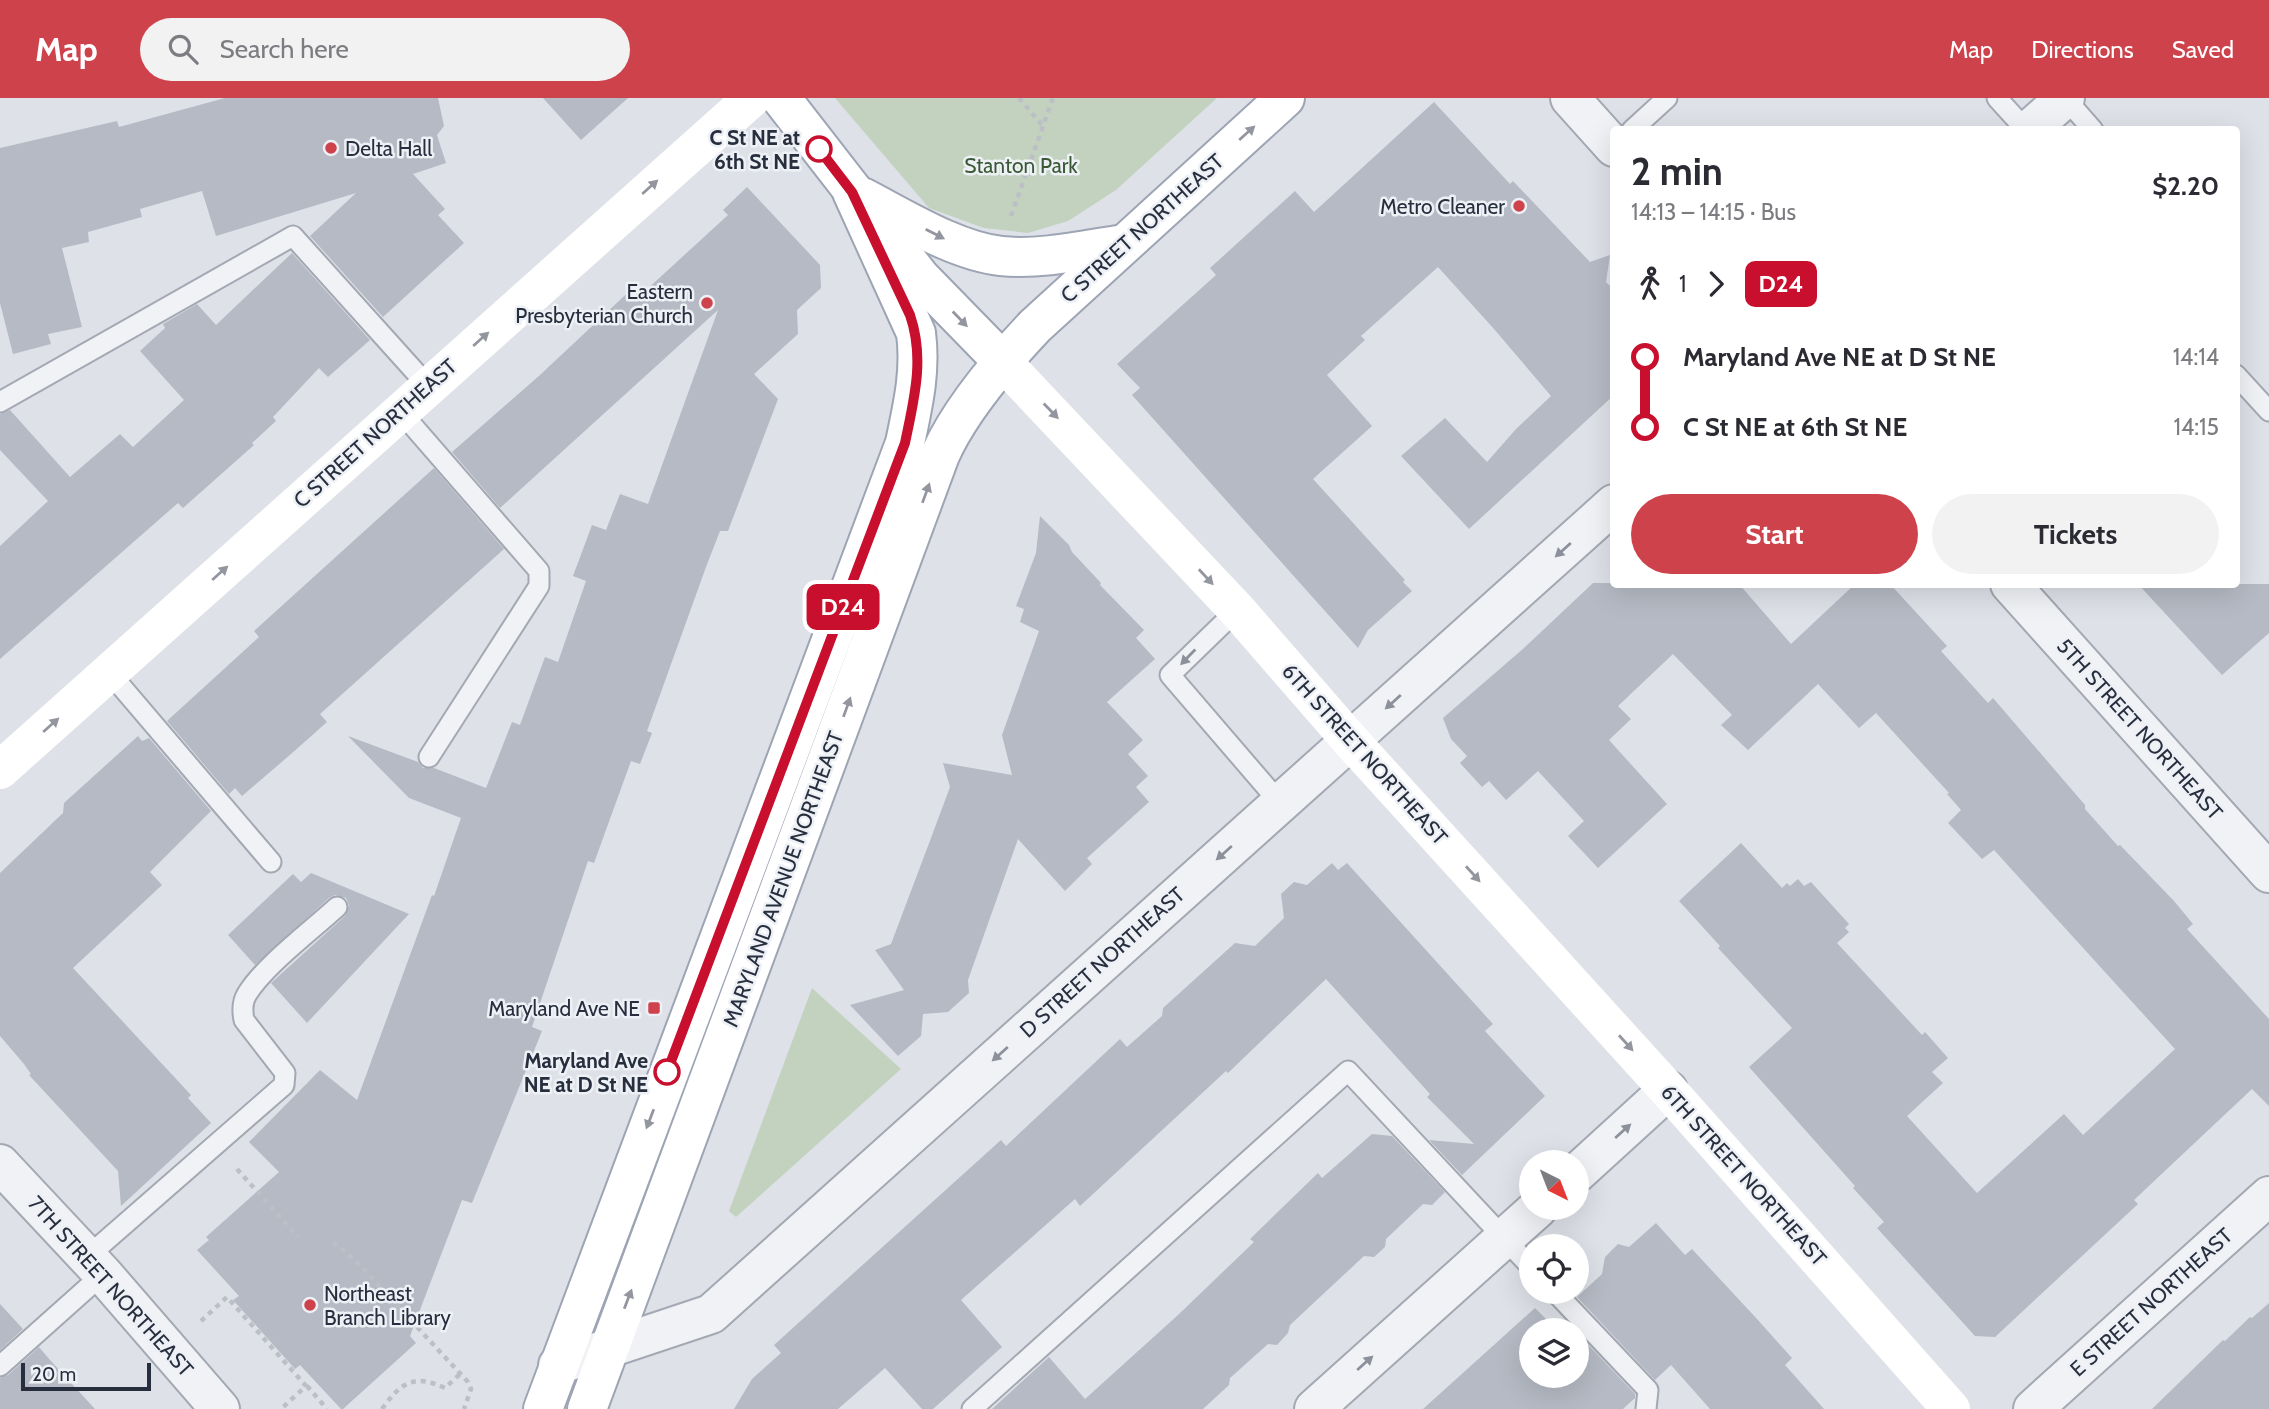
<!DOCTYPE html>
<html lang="en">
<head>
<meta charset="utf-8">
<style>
  body { margin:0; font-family:Cabin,sans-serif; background:#f2f2f3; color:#2b2b33; height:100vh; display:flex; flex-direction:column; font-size:26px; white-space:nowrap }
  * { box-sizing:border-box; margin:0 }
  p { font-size:23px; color:#7c7c81 }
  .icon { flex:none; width:38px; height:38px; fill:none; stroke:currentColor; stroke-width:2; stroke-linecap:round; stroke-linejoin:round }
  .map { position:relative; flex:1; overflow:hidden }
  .panel { position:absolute; left:1610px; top:28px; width:630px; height:462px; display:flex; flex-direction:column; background:#fff; border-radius:7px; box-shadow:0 7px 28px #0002 }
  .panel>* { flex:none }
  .badge { padding:0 14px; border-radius:10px; font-size:24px; line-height:46px }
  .needle { width:46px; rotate:138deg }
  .buttons { position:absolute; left:1519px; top:1052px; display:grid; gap:14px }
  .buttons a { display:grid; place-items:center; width:70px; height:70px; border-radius:50%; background:#fff; box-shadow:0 7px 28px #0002; font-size:35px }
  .scale { position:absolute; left:21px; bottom:18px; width:130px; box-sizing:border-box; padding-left:7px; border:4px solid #272e3e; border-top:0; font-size:19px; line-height:24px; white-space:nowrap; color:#272e3e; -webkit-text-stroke:5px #edf0f5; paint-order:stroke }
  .map>.badge { position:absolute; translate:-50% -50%; box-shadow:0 0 0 4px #fff }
  .legs { display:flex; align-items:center; gap:10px; height:77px; padding:0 21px; font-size:23px }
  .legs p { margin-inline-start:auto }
  .overview { display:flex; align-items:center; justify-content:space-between; height:119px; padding:0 21px }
  h1 { font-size:38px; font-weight:800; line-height:52px }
  .cta { display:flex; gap:14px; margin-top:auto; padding:14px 21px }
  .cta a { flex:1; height:80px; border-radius:42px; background:#ce424c; color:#fff; font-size:28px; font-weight:800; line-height:80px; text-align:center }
  .cta a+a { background:#f2f2f3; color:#2b2b33 }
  ul { padding:0 21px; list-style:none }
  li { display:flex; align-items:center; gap:24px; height:70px; font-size:26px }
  li i { display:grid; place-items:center; width:10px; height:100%; margin:0 9px; background:currentColor }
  li i::after { content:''; width:18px; height:18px; margin:-9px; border:5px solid; border-radius:50%; background:#fff }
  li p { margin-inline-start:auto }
  li:first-child i { background:linear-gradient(#0000 50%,currentColor 0) }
  li:last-child i { background:linear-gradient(currentColor 50%,#0000 0) }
  header { display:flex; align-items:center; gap:42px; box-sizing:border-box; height:98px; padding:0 35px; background:#ce424c; color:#fff }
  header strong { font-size:33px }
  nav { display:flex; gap:38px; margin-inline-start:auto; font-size:24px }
  .search { width:490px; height:63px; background:#f2f2f3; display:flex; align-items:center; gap:18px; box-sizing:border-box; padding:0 24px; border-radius:38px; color:#7c7c81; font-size:26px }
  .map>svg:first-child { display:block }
</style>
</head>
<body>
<header>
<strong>Map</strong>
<div class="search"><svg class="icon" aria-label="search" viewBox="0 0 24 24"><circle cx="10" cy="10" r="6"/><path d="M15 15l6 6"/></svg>Search here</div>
<nav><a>Map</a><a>Directions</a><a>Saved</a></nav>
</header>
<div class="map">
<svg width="2269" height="1311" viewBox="0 0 2269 1311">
  <rect width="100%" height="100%" fill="#dee1e8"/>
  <g fill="#c2d2bf">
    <polygon points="835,0 1217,0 1116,92 1068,123 1028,135 984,130 929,110"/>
    <polygon points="812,890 901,971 736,1119 729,1113"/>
  </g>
  <g fill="#b5bac4">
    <polygon points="225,0 438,0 444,28 437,37 446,65 413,76 445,111 438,117 464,145 383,219 310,138 356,95 216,138 202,93 140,111 142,119 88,134 89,144 62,150 82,229 48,236 51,246 13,256 0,205 0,50 117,23 119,29"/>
    <polygon points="543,0 628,0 581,42"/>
    <polygon points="1434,4 1510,86 1513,83 1590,164 1610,157 1606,184 1614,192 1614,297 1469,431 1401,358 1445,320 1487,364 1516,331 1551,298 1494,231 1438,169 1361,238 1365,242 1327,277 1372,328 1313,381 1405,482 1403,484 1412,493 1368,532 1358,550 1132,297 1140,290 1117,266 1216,177 1210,170 1295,93 1314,114"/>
    <polygon points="747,89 820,167 821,190 797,212 798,236 754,276 778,301 728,433 720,433 706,469 647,633 652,635 640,666 631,663 594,765 588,763 532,929 542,933 472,1105 462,1102 410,1238 416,1245 343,1311 341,1311 300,1267 295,1271 233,1202 239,1198 197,1152 209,1142 206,1139 279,1074 249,1044 320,972 357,1002 432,797 434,798 461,720 409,700 348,638 418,664 423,670 434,670 486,690 512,624 520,627 545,559 558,564 586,483 573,478 592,427 606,432 620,396 648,406 718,212 500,410 452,354 540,277 637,186 644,194 728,117 723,112"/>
    <polygon points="292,155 370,242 328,279 319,270 273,319 276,323 252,345 254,347 183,410 178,405 0,561 0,448 48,403 0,352 0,316 10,312 70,379 120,336 133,349 184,302 140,253 165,230 163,226 197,206 216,227"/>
    <polygon points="434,370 504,451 320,616 327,624 291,656 242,698 235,690 229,696 167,623 259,539 254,533"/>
    <polygon points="1040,418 1069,447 1072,454 1101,485 1100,487 1144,532 1136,540 1155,561 1107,604 1143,642 1128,656 1148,678 1136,689 1149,704 1087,760 1092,766 1065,793 1018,741 968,882 969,895 948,914 923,916 921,938 898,958 850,907 904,892 875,852 891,846 931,740 950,689 943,665 1012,677 1002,637 1039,533 1020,524 1024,511 1016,508 1036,455"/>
    <polygon points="1593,485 1739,486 1791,546 1855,486 1890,486 1947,548 1941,553 1988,605 1993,600 2085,707 2085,711 2118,748 2120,747 2174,803 2193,826 2187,831 2269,921 2269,1008 2252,991 2134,1102 2138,1106 1995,1239 1975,1238 1877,1130 1884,1124 1853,1090 1855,1088 1749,969 1792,930 1718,850 1720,848 1679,803 1741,745 1782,790 1787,785 1790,788 1798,781 1804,788 1811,784 1849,826 1845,830 1849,834 1837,845 1922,937 1925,934 1948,960 1932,974 1943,985 1907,1018 1977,1095 2064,1016 2083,1037 2175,951 1994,752 1982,761 1948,725 1961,712 1947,696 1949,695 1876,615 1859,630 1818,586 1748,652 1721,627 1732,617 1673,556 1618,608 1631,621 1609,642 1667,706 1598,770 1568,738 1584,723 1538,673 1506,702 1489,683 1482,689 1460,665 1467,658 1451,641 1443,620 1524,550"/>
    <polygon points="2138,486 2269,486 2269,535 2222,577"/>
    <polygon points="138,638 142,643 149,640 211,713 150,774 162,787 73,870 191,997 188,1000 211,1025 121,1108 118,1073 29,977 31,976 24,966 0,938 0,775 63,715 64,705"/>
    <polygon points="1332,765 1338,772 1347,765 1493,926 1485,933 1545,998 1462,1077 1429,1042 1474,1046 1427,999 1430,996 1326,881 1228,975 1226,973 1080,1108 1075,1101 961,1202 1002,1249 933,1311 922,1311 885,1270 838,1311 734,1311 752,1281 781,1255 774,1247 1001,1042 1006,1048 1120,941 1127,949 1162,918 1163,910 1235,845 1255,848 1284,820 1281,796 1294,784 1307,787"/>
    <polygon points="311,775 409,816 307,925 271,885 345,818 349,807 346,800 335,797 329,800 255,867 228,837 293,776 301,784"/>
    <polygon points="1372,1036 1392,1038 1445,1094 1432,1107 1423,1106 1386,1141 1385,1149 1374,1159 1364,1158 1290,1227 1288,1235 1277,1247 1268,1246 1230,1280 1229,1287 1203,1311 992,1311 1049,1259 1085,1301 1178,1217 1254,1144 1250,1141 1318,1075 1322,1080"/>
    <polygon points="1656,1125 1685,1157 1692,1151 1757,1221 1792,1260 1785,1267 1824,1311 1710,1311 1671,1267 1655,1282 1577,1199 1602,1176 1605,1159 1618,1146 1629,1149"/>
    <polygon points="2269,1205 2269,1311 2152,1311 2223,1242 2225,1243 2250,1219 2252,1220"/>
    <polygon points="0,1206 23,1231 0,1252"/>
    <polygon points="1535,1210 1557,1232 1531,1232 1531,1278 1577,1278 1577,1235 1635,1296 1635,1300 1623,1311 1423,1311"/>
    <polygon points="39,1249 50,1262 95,1311 0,1311 0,1280 8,1277"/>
  </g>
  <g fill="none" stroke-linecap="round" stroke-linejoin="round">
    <g stroke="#a3a8b2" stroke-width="23">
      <g id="lane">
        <polyline points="1997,0 2026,32"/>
        <polyline points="2065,0 2093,32"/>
        <polyline points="1632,32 1667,0"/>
        <polyline points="2236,277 2269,313"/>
        <polyline points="0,304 293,138 428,288"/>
        <polyline points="400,313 539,473 539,488 429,659"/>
        <polyline points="1237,512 1170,577 1280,705"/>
        <polyline points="109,574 271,764"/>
        <path d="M 87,1159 L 284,987 L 285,975 L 244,922 C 242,912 242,904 247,896 C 264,868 312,832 337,809"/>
        <polyline points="1555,1194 1648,1292 1646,1311"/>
        <polyline points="0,1268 103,1176"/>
        <polyline points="972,1311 1348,973 1531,1169"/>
      </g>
    </g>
    <g stroke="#a3a8b2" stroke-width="42">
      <g id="street">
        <polyline points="1570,0 1614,49"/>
        <polyline points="2029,32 2065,0"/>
        <polyline points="2010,486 2269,775"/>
        <polyline points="0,1066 103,1176 220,1311"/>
        <polyline points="1577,1075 1668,992"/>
        <polyline points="558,1267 711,1216 1614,406"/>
        <polyline points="1314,1311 1538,1110"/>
        <polyline points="2033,1311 2269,1098"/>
      </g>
    </g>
    <g stroke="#9da4b3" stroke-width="42">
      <g id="primary">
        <polyline points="781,0 920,179 1003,264"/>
        <path d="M 862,99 C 903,120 955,153 1001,158 C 1041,162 1084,152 1124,146"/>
        <path d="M 543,1311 L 905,345 C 913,307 921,273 916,235 L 852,94"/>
        <path d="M 587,1311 L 940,357 C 959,314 1002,263 1035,228 L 1285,0"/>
      </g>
    </g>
    <g stroke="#bcbfc6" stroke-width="4.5" stroke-dasharray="5 5" stroke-linecap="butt">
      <polyline points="1019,0 1043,28"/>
      <polyline points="1011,118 1053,0"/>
      <polyline points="237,1071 298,1139"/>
      <polyline points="333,1144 356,1163 468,1284 471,1291 464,1311"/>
      <polyline points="201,1223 227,1199 306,1288 281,1311"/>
      <polyline points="307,1288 327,1311"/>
      <path d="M 382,1311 C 401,1285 413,1275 445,1290 L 460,1276"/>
    </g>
    <use href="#lane" stroke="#f1f2f6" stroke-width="19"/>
    <use href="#street" stroke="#f1f2f6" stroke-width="38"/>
    <g stroke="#fff" stroke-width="38">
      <polyline points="1003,264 1237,512 1350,642 1668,992 1951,1311"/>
      <polyline points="0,672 752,0"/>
    </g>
    <use href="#primary" stroke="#fff" stroke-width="38"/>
  </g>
  <defs><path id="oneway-solid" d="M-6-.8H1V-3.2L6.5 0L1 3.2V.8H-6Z" transform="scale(1.75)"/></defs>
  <g fill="#93969e">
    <use href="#oneway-solid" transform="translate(1247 35) rotate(-42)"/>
    <use href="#oneway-solid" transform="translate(650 89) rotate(-42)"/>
    <use href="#oneway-solid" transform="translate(935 136) rotate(27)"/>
    <use href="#oneway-solid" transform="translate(960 221) rotate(46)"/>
    <use href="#oneway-solid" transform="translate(481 241) rotate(-42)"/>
    <use href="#oneway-solid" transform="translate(1051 313) rotate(46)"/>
    <use href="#oneway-solid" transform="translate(926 395) rotate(-70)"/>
    <use href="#oneway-solid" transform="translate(220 475) rotate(-42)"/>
    <use href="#oneway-solid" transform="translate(1206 479) rotate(47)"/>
    <use href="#oneway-solid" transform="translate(847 609) rotate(-70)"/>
    <use href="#oneway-solid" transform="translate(51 627) rotate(-42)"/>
    <use href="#oneway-solid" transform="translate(1473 776) rotate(48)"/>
    <use href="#oneway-solid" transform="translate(1626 945) rotate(48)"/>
    <use href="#oneway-solid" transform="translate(650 1021) rotate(111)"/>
    <use href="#oneway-solid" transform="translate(628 1201) rotate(-69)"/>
  </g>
  <g fill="#8c909a">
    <use href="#oneway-solid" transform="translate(1563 452) rotate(138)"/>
    <use href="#oneway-solid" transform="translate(1188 559) rotate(134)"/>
    <use href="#oneway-solid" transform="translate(1393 604) rotate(138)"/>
    <use href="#oneway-solid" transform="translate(1224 755) rotate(138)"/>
    <use href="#oneway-solid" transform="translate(1000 956) rotate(138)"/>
    <use href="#oneway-solid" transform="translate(1623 1033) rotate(-42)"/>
    <use href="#oneway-solid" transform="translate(1365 1265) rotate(-42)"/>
  </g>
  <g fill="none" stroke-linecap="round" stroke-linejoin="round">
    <g stroke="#fff" stroke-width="16">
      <path id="line-1" d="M 667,974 L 905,345 C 914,301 925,261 910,217 L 852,94 L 819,51"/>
    </g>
    <use href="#line-1" stroke="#c8102e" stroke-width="10"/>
  </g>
  <g fill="#ce424c" stroke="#edf0f5" stroke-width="2.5">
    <circle cx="331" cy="50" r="7"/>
    <circle cx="1519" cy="108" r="7"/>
    <circle cx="707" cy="205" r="7"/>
    <rect x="647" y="903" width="14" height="14" rx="3.5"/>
    <circle cx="310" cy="1207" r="7"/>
  </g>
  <g fill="#fff" stroke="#c8102e" stroke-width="3.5">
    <circle cx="819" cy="51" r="12"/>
    <circle cx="667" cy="974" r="12"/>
  </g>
  <g text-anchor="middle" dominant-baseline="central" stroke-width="5" stroke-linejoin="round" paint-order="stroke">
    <g font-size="21" font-weight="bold" fill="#272e3e" stroke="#edf0f5" text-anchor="end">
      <text x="800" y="39">C St NE at<tspan x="800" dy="24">6th St NE</tspan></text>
      <text x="648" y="962">Maryland Ave<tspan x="648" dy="24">NE at D St NE</tspan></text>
    </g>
    <g font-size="21" fill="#272e3e" stroke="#edf0f5" text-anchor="end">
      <text x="345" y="50" text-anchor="start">Delta Hall</text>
      <text x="1505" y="108">Metro Cleaner</text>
      <text x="693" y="193">Eastern<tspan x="693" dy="24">Presbyterian Church</tspan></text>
      <text x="640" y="910">Maryland Ave NE</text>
      <text x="324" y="1195" text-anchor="start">Northeast<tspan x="324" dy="24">Branch Library</tspan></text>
    </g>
    <g font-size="21" fill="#395a35" stroke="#edf0f5">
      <text x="1021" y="67">Stanton Park</text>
    </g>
    <g font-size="21" fill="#272e3e" stroke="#edf0f5">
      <text transform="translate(1142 130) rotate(-42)">C STREET NORTHEAST</text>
      <text transform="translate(375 335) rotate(-42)">C STREET NORTHEAST</text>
      <text transform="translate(2140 631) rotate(48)">5TH STREET NORTHEAST</text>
      <text transform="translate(1365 656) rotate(48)">6TH STREET NORTHEAST</text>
      <text transform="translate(783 781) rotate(-70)">MARYLAND AVENUE NORTHEAST</text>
      <text transform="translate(1102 864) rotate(-42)">D STREET NORTHEAST</text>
      <text transform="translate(1744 1077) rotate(48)">6TH STREET NORTHEAST</text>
      <text transform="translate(111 1188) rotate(48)">7TH STREET NORTHEAST</text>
      <text transform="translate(2151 1204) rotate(-42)">E STREET NORTHEAST</text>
    </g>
  </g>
</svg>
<div class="buttons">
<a><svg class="needle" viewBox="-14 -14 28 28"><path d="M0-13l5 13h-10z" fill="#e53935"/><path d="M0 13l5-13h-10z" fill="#7c7c81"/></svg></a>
<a><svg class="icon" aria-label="locate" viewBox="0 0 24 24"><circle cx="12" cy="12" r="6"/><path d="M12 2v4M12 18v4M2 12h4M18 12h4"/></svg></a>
<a><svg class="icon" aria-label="layers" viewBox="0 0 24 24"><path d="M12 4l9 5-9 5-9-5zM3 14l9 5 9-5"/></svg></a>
</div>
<div class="scale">20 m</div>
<b class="badge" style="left:843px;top:509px;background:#c8102e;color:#fff">D24</b>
<section class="panel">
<div class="overview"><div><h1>2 min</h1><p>14:13 – 14:15 · Bus</p></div><b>$2.20</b></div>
<div class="legs"><svg class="icon" aria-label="walk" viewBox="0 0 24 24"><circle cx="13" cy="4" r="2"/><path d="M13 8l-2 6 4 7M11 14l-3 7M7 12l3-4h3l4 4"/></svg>1<svg class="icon" aria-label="forward" viewBox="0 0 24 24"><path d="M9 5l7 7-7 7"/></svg><b class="badge" style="background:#c8102e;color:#fff">D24</b></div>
<ul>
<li><i style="color:#c8102e"></i><b>Maryland Ave NE at D St NE</b><p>14:14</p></li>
<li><i style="color:#c8102e"></i><b>C St NE at 6th St NE</b><p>14:15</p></li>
</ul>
<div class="cta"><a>Start</a><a>Tickets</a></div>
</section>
</div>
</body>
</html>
